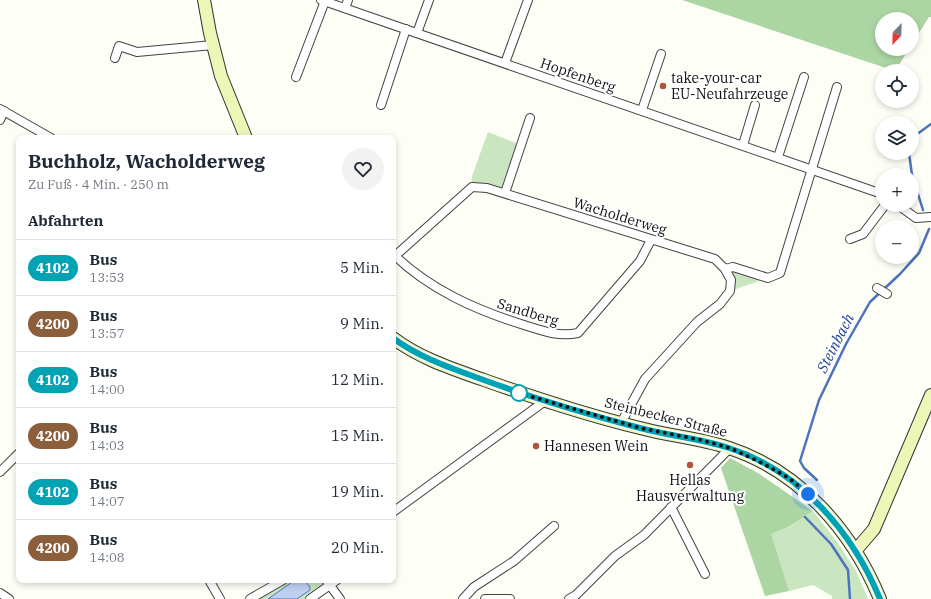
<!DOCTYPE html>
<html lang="de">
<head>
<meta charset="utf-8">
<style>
  body { margin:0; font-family:"IBM Plex Serif",serif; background:#f2f2f3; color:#1f2937; height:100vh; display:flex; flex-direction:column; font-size:15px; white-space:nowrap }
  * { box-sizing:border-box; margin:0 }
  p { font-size:13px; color:#747a83 }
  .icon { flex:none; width:22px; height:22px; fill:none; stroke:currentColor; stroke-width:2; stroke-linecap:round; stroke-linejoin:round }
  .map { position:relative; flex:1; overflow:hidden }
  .side { position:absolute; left:16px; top:135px; width:380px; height:448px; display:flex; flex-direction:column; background:#fff; border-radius:8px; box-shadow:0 2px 6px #0003 }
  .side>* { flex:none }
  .badge { padding:0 8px; border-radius:13px; font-size:14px; line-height:26px }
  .needle { width:26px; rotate:203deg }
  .controls { position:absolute; left:875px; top:12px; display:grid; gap:8px }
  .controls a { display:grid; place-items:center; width:44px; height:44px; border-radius:50%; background:#fff; box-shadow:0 2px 6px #0003; font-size:20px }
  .you { position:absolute; width:20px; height:20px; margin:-10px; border:3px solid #fff; border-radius:50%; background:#1a73e8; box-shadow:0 0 0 6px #1a73e833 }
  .map>.badge { position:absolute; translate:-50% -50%; box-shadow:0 0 0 2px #fff }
  h2 { padding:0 12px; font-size:15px; line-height:36px }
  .round { display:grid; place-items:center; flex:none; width:42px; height:42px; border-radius:21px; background:#f2f2f3 }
  .head { display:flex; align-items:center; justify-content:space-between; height:68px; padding:0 12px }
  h1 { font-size:19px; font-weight:700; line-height:30px }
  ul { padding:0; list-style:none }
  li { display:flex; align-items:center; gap:12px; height:56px; padding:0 12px; border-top:1px solid #e0e1e3 }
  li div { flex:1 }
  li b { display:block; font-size:15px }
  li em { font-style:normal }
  li .badge { min-width:44px; font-weight:700; text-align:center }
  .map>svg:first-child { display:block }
</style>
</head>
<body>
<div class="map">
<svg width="931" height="599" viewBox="0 0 931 599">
  <rect width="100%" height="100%" fill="#fdfef5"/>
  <g fill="#cae6c1">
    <polygon points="488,132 521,145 505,193 472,187 472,176"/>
    <polygon points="725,269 768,278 730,291"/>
    <polygon points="813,511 838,543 856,571 868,599 832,599 832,596 813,585 789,591 770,534 788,527"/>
    <polygon points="283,580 326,580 330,585 310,599 254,599"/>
  </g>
  <g fill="#abd5a2">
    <polygon points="682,0 931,0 931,17 929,17 912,44 912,19 882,19 882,49 909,49 895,71"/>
    <polygon points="730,458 758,473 813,511 788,527 771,534 789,591 765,596 721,468"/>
  </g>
  <polygon fill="#bed0f0" stroke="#4d72bf" points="295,580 304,580 310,587 310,590 297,599 268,599"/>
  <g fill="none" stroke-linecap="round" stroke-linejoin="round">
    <g stroke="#4d72bf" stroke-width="2.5">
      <polyline points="912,145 916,135 931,124"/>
      <polyline points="909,153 912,175"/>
      <polyline points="912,175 923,210"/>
      <polyline points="817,480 804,468 800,461 819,400 846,344 870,302 900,274 919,253 929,229"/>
      <polyline points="805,517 831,544 848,570 850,599"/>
    </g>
    <g stroke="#434343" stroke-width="10">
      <g id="street">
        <polyline points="321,0 882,194"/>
        <polyline points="345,8 348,0"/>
        <polyline points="417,33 429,0"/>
        <polyline points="115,58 119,46 137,52 213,45"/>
        <polyline points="505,63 528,0"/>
        <polyline points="296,77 325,1"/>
        <polyline points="381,105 406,29"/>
        <polyline points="0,109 51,138"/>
        <polyline points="642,110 661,54"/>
        <polyline points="0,120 4,111"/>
        <polyline points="743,145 755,105"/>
        <polyline points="778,157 804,77"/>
        <polyline points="505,193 530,118"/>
        <polyline points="898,205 916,218 931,217"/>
        <polyline points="850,239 863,234 885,205"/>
        <path d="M 393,254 C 430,290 476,310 524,325 C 543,331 558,337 578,333 L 640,261 L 651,240"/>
        <polyline points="395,256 472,187 487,188 715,259 725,269 731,280 730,291 720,304 697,322 645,379 621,423"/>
        <polyline points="725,269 733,267 768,278 780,273 837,87"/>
        <polyline points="877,288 887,294"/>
        <polyline points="0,472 19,453"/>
        <polyline points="671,507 705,574"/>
        <polyline points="393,512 545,401"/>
        <polyline points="209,580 220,599"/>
        <polyline points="326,580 340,599"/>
        <polyline points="0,593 9,599"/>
        <polyline points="250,599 283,580"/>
        <polyline points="310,599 337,580"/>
        <polyline points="463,599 474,587 514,561 554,526"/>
        <polyline points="485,599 510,599"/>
        <polyline points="569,599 576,595 615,556 644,535 730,448"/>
      </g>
    </g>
    <g stroke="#323232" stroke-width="14">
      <g id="secondary">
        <polyline points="204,0 210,33 221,76 246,138"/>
        <path d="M 393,338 C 419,358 453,369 484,380 C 535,398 587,415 640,428 C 669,436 699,438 729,448 C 800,471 852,531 880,599"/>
        <polyline points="856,550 874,529 931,395"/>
      </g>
    </g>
    <use href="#street" stroke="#fff" stroke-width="8"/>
    <use href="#secondary" stroke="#ecf6b7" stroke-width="12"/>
  </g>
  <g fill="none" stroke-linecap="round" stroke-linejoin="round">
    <g stroke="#fff" stroke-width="9">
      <path id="line" d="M 393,338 C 418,357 451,368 481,379 C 533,398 586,414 640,428 C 669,436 699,438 729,448 C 800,471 852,531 880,599"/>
    </g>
    <use href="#line" stroke="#00a3b4" stroke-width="6"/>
    <polyline stroke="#101010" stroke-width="4" stroke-dasharray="0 7.2" points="519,393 640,428 701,440 730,448 764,464 789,478 808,494"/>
  </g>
  <g fill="#b25336" stroke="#fff" stroke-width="1.5">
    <circle cx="663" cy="86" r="4"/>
    <circle cx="536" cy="446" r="4"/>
    <circle cx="690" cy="465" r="4"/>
  </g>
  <circle fill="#fff" stroke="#00a3b4" stroke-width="2" cx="519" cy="393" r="8"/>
  <g text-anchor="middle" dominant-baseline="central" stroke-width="4" stroke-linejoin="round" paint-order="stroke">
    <g font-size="14" fill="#101010" stroke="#fff">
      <text transform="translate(578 75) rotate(19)">Hopfenberg</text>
      <text transform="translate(620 216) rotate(17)">Wacholderweg</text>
      <text transform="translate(528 312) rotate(17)">Sandberg</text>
      <text transform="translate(666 417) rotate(14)">Steinbecker Straße</text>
    </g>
    <g font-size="14" fill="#101010" stroke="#fff" text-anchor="start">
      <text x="671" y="78">take-your-car<tspan x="671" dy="16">EU-Neufahrzeuge</tspan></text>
      <text x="544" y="446">Hannesen Wein</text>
      <text x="690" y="480" text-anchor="middle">Hellas<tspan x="690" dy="16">Hausverwaltung</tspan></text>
    </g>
    <g font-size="15" font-style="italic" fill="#264696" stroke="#fff">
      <text transform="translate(835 343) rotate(-63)">Steinbach</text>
    </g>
  </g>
</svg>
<div class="controls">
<a><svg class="needle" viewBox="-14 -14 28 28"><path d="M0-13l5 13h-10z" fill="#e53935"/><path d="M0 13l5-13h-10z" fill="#747a83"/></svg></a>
<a><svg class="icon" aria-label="locate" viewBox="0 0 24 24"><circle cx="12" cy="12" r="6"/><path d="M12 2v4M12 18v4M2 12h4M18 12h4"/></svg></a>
<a><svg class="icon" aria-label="layers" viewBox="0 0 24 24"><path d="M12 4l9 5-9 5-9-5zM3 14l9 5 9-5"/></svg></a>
<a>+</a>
<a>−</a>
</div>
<div class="you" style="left:808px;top:494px"></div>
<section class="side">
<div class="head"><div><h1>Buchholz, Wacholderweg</h1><p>Zu Fuß · 4 Min. · 250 m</p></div><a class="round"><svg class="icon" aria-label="heart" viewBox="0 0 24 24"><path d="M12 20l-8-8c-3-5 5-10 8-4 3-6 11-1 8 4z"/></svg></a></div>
<h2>Abfahrten</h2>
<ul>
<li><span class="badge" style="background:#00a3b4;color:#fff">4102</span><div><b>Bus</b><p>13:53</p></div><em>5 Min.</em></li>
<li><span class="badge" style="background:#8b5e3c;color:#fff">4200</span><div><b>Bus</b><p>13:57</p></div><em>9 Min.</em></li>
<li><span class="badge" style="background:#00a3b4;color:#fff">4102</span><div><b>Bus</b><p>14:00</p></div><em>12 Min.</em></li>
<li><span class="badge" style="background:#8b5e3c;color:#fff">4200</span><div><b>Bus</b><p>14:03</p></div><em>15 Min.</em></li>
<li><span class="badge" style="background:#00a3b4;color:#fff">4102</span><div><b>Bus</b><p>14:07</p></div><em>19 Min.</em></li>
<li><span class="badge" style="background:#8b5e3c;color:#fff">4200</span><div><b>Bus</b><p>14:08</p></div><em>20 Min.</em></li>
</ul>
</section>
</div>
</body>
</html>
